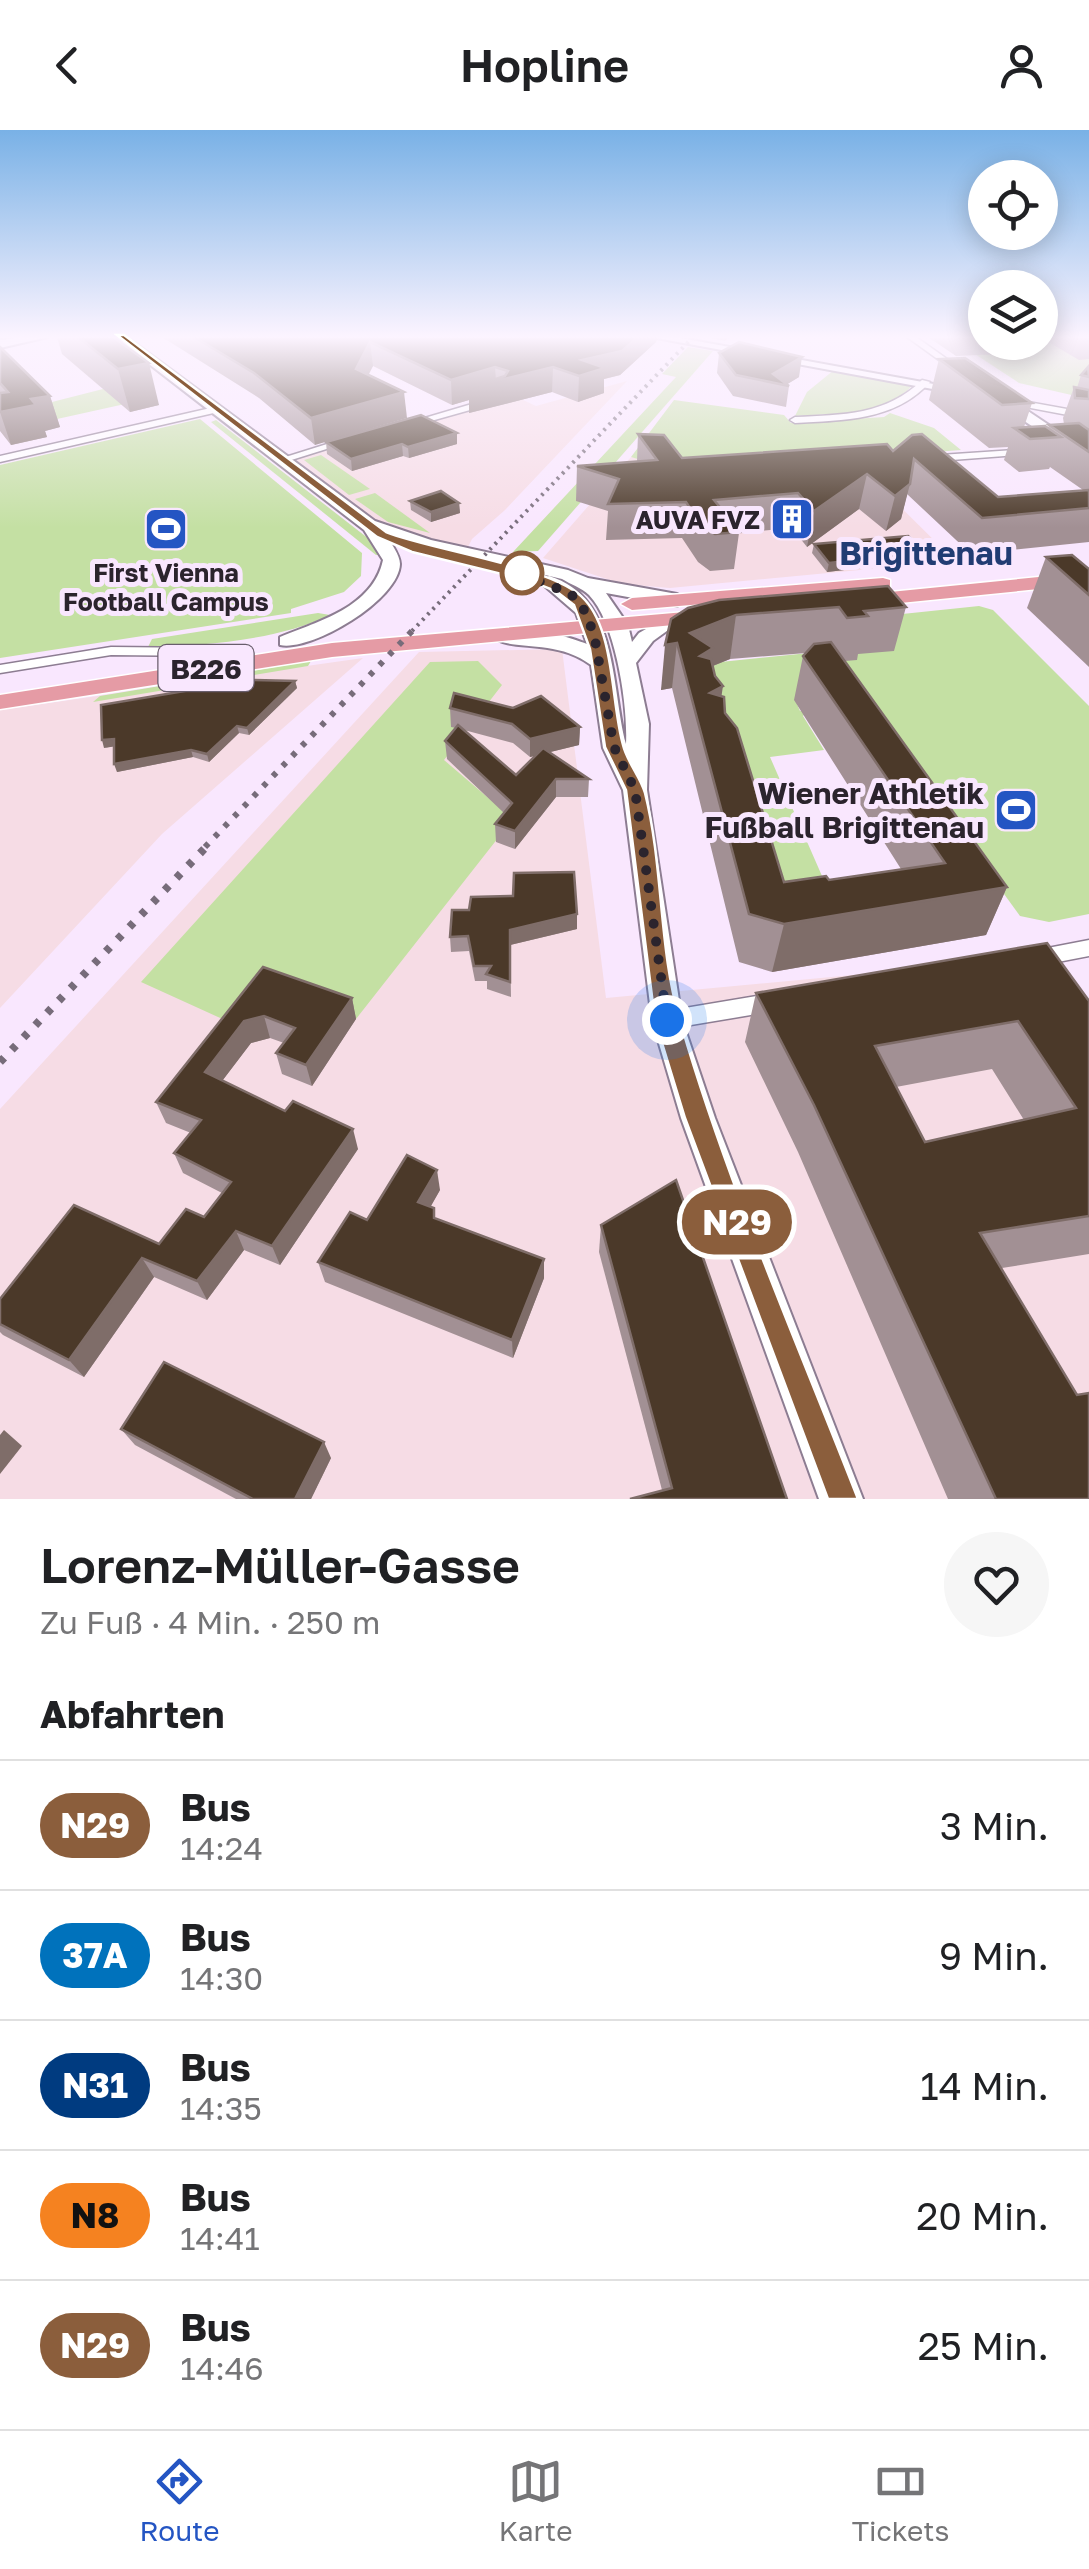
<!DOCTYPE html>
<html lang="de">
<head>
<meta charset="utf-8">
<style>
  body { margin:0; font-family:"Golos Text",sans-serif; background:#f6f6f6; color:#202124; height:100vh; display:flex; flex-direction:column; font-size:38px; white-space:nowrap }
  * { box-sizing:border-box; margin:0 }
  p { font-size:32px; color:#757577 }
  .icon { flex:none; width:55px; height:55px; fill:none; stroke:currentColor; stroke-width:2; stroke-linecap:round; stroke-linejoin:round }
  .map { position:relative; height:1369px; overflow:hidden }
  .details { display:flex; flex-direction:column; background:#fff; flex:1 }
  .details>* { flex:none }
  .badge { padding:0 20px; border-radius:32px; font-size:35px; line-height:65px }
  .tools { position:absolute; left:968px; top:30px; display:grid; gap:20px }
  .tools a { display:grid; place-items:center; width:90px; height:90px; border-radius:50%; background:#fff; box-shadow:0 5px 25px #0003; font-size:50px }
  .you { position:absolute; width:50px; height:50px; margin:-25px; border:8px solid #fff; border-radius:50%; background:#1a73e8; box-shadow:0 0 0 15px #1a73e833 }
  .map>.badge { position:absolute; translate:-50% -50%; box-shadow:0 0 0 5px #fff }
  h2 { padding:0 40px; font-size:38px; line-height:90px }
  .round { display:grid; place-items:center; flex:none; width:105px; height:105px; border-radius:52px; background:#f6f6f6 }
  .headline { display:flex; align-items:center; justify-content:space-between; height:170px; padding:0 40px }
  h1 { font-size:48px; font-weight:600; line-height:75px }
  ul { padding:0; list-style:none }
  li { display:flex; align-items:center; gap:30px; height:130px; padding:0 40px; border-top:2px solid #e0e0e0 }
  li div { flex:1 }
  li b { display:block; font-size:38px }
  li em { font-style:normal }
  li .badge { min-width:110px; font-weight:700; text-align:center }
  header { display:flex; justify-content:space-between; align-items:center; height:130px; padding:0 40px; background:#fff; font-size:45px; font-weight:600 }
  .dock { display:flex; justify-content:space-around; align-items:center; height:140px; border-top:2px solid #e0e0e0; background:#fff; font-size:28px; color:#757577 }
  .dock a { display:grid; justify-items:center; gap:5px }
  .dock .current { color:#2455c3 }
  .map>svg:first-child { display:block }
</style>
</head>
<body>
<header><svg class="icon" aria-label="back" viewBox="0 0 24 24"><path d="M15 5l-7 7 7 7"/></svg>Hopline<svg class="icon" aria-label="person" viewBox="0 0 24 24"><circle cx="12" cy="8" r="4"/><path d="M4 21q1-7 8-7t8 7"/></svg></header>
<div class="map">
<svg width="1089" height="1369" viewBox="0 0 1089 1369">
  <rect width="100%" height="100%" fill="#f9e7fe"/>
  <g fill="#f6dce5">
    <polygon points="627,251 505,380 472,409 464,425 399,409 290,327 510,264 536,276"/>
    <polygon points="631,327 851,328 955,431 670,458 622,454 543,428"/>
    <polygon points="562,519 606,868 1035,828 1089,905 1089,1369 0,1369 0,979 419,522"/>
    <polygon points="363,528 162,704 0,878 0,580"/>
  </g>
  <g fill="#c4e0a3">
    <polygon points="1040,207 1089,218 1089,269 1019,253 958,213 1040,212"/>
    <polygon points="688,217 713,221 538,421 513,422 676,247 662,244"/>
    <path d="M 834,240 L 912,256 C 883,286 834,283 795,286 L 807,262 Z"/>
    <polygon points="103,259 152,268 39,293 0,272 52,272"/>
    <path d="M 674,270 L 784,285 L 791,293 L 884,287 L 890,283 L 934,298 L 961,320 C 876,326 706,352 631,327 Z"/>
    <polygon points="200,289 362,423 361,446 344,462 291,479 291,483 0,528 0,335"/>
    <polygon points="216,290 369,409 383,425 376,425 211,292"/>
    <polygon points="321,325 370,359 349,365 304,330"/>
    <polygon points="375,363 430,403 388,392 355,369"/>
    <polygon points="979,476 993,480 1089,576 1089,784 1049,792 1020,786 811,498 816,493"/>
    <path d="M 318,483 L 330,485 C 278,510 205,516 148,517 L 152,509 Z"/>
    <polygon points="809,523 797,574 800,581 808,580 803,586 824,620 770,627 843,794 799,796 701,534"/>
    <polygon points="311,531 308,536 93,572 100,566"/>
    <polygon points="478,531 502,555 444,630 513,689 356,889 240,897 141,852 430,532"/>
  </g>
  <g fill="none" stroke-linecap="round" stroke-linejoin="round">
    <g stroke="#8d7d92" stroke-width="3">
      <g id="street">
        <polygon points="907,207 916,207 964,241 957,243"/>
        <path d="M 922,250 L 930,252 C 895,291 844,290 795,293 L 790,290 L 795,287 C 842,285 887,285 922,250 Z"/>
        <polygon points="492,268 497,271 495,273 406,298 401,295"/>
        <polygon points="1012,269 1089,283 1089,289 1009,274 1007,272"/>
        <polygon points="215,277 220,280 218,282 0,332 0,326"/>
        <polygon points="343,309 352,311 285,332 276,330"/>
        <polygon points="1029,319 1034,322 1033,324 925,332 920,329 925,326"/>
        <polygon points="111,517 208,518 215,522 208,526 111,525 0,543 0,535"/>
        <polygon points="1089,810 1089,826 1032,837 1025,835 1022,829 1025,823 1032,821"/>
        <polygon points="775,863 782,866 786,872 782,878 775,881 667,899 659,896 656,890 659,884 667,881"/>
      </g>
    </g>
    <g stroke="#8d7d92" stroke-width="4">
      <g id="secondary">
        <polygon points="23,207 48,207 0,218 0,210"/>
        <path d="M 114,207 L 127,207 L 375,391 L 431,410 L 568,440 L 588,448 L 677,464 L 686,470 L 677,476 L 606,463 L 628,495 L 632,512 L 639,503 L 672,484 L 682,490 L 653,511 L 636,533 L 649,594 L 647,660 L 682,890 L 715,988 L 863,1369 L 819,1369 L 681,988 L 652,890 L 623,660 L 603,618 L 591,535 C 556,508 510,522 493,507 C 513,490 564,505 587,514 L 576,483 L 540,452 L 549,446 C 619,467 611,558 626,614 C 628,576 616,493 589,465 C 582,458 570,454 562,449 L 388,407 C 391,414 400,425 400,434 C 399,470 311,522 280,515 L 280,507 C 319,491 373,477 383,430 L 364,400 Z"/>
        <polygon points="651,207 675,207 972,261 965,265"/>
        <polygon points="997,267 1007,267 1089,322 1089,334 997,273"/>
      </g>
    </g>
    <g stroke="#fff" stroke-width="3">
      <g id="primary">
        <polygon points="1089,442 1089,454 860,477 850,471 860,465"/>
        <polygon points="883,448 890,450 890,458 632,480 621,474 632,468"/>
        <polygon points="708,480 719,486 716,491 332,527 0,579 0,565 332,513"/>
      </g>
    </g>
    <use href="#street" fill="#fff" fill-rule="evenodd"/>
    <use href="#secondary" fill="#fff" fill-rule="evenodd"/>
    <use href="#primary" fill="#e59ba5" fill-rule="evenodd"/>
    <polyline stroke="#776c7a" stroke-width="4" stroke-dasharray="2.5 5" stroke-linecap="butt" points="412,501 693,207"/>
    <polyline stroke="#776c7a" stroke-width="6" stroke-dasharray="5 9" stroke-linecap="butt" points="205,717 415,498"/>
    <polyline stroke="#776c7a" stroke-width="8" stroke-dasharray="6 11" stroke-linecap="butt" points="0,932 208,715"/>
  </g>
  <g fill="#a29094" fill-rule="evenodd">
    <polygon points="57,207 113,207 159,275 130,282 62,224"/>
    <polygon points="162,207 657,207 656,212 620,245 604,249 604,263 578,272 552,262 469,283 469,270 452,275 373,236 315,315 259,268"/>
    <polygon points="705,207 729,207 725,211"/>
    <polygon points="928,207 985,207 985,212 1004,212 1001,224 956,226"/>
    <polygon points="1040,207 1089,207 1089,229 1079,230"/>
    <polygon points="0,217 50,266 60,297 45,301 47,307 11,315 0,301"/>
    <polygon points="719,223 799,247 787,254 789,256 786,277 733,266 717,243"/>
    <polygon points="939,229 1032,273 1024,297 1048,298 1049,295 1064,294 1063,288 1074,257 1077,258 1081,245 1089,238 1089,412 971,424 907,364 901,389 886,401 859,379 807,417 792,398 739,403 734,439 710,441 698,432 682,408 606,410 608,381 576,371 577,336 637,331 638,304 682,328 893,321 998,367 1083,360 1050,337 1049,339 1019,342 1004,330 1008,317 989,318 929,270"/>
    <polygon points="326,312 457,314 409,328 403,326 352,341 327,324"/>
    <polygon points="410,371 459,373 460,383 431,392 411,380"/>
    <polygon points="814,414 925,422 922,431 827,442 812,423"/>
    <polygon points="1046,427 1089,439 1089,537 1027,478"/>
    <path d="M 906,477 L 894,521 L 858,524 L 857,530 L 845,531 L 1007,757 L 986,805 L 772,842 L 739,832 L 672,558 L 661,560 L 688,478 ZM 806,523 L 803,526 L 794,570 L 901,739 L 829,750 L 784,752 L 725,583 L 713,536 L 730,529 Z"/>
    <polygon points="295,551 297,558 249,605 239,603 209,632 193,627 117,642 114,616 104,618"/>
    <path d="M 450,578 L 580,597 L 579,615 L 550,622 L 589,649 L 588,667 L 556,667 L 515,719 L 496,712 L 495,694 L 504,683 L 447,629 L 445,611 L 456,598 L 451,597 ZM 464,600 L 513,613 L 530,627 L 535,626 L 516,645 Z"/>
    <polygon points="577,784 577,799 510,815 511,867 487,859 487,851 475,851 469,821 451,822 450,807"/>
    <polygon points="263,837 352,868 356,889 312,956 282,944 276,923 284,913 270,908 251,913 222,951 358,1019 280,1135 244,1120 207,1170 154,1147 84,1247 3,1205 0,1202 0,1169 159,1114 204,1087 222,1063 183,1043 174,1023 191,1003 166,993 156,972"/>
    <path d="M 756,863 L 1089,871 L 1089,1124 L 1002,1138 L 1089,1369 L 948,1369 L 798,1022 L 745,912 ZM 992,939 L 1024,990 L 925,1012 L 896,957 Z"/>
    <polygon points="440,1060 430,1077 435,1089 544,1129 544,1148 513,1228 325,1152 318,1132 367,1090"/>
    <polygon points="601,1095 787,1369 662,1360 599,1122"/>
    <polygon points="121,1299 331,1328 311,1369 236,1369 135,1315"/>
  </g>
  <g fill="#7f6d69">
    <polygon points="638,207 657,207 656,212 620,245 604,249 604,263 578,272 579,246 582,230"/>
    <polygon points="370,212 373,236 359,264 356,239"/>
    <polygon points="802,227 799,247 786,255 773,244"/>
    <polygon points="149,233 159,275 130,282 118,239"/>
    <polygon points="495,237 496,251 553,237 552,262 469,283 469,270 452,275 451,250"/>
    <polygon points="404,262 407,288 315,315 311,288"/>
    <polygon points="50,266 60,297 45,301 47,307 11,315 0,282 31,269"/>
    <polygon points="457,303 457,314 409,328 408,317"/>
    <polygon points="402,314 403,326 352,341 351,329"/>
    <polygon points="867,344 859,379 807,417 814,381"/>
    <polygon points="910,354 901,389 886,401 895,366"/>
    <polygon points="459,373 460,383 431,392 431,382"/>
    <polygon points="925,422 922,431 827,442 829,433"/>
    <polygon points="736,485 730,529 685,547 690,503"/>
    <polygon points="677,513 672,558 661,560 665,515"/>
    <polygon points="295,551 297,558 249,605 247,598"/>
    <polygon points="723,556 716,602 710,563"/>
    <polygon points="237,596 239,603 209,632 207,624"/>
    <polygon points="580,597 579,615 530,627 530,609"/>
    <polygon points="114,609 117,616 104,618 102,610"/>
    <polygon points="191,620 193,627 117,642 114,634"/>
    <polygon points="556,649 556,667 515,719 515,701"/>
    <polygon points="1007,757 986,805 772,842 784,794"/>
    <polygon points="577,784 577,799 510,815 511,867 510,800"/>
    <polygon points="352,868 356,889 312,956 306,935"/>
    <polygon points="264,886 270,908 251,913 213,963 205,942 244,891"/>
    <polygon points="353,999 358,1019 280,1135 272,1116"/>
    <polygon points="437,1040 440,1060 422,1092 418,1072"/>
    <polygon points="236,1101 244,1120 207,1170 197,1151"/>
    <polygon points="142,1128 154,1147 84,1247 69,1230"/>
    <polygon points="544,1129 544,1148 513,1228 512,1210"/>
    <polygon points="4,1300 22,1316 0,1344 0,1305"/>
    <polygon points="324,1312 331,1328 311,1369 295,1369"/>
  </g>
  <g fill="#4b3929" stroke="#7f6d69" stroke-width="2.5" fill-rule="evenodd">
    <polygon points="78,207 113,207 149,233 118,239"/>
    <polygon points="194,207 638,207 622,221 582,230 605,238 579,246 553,237 468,258 505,246 508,241 495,237 451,250 370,212 356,239 404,262 311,288 254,243"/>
    <polygon points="739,212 802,227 773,244 789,256 736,245 719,223"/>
    <polygon points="0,217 50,266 31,269 36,275 0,282 0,263 8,262 0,253"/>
    <polygon points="965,228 1032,273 1002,275 939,229"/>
    <polygon points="1088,237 1089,247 1081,245"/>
    <polygon points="1074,257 1089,260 1089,269 1075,268"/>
    <polygon points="421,285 457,303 408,317 402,314 351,329 326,312"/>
    <polygon points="1079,293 1089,300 1089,322 1049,295"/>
    <polygon points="1045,296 1061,307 1030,309 1014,298"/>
    <polygon points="638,304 664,305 682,328 887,314 893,321 912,305 922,304 998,367 1089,360 1089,378 982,388 914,329 910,354 895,366 867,344 814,381 798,363 714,370 740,402 715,404 702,396 686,372 608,374 619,349 577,336 657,330"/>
    <polygon points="441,361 459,373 431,382 410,371"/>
    <polygon points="908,406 925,422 829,433 814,414"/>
    <polygon points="1072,425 1089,439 1089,465 1046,427"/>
    <polygon points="888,456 906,477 864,481 868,486 847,488 839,477 736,485 690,503 713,518 700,526 711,529 715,546 723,556 710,563 724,567 725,583 737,598 784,752 826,746 829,750 945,733 803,526 814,514 831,512 1007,757 784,794 749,784 677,513 665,515 671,489 688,478 719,470"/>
    <polygon points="250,550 295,551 247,598 237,596 207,624 191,620 114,634 114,609 102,610 101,575"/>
    <polygon points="454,563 513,578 541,566 580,597 530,609 512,594 450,578"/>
    <polygon points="458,595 516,645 543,618 589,649 556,649 515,701 495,694 512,673 445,611"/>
    <polygon points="574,742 577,784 510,800 510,852 486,844 491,836 474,836 468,806 450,807 452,780 469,780 471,767 513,766 514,743"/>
    <path d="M 1047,813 L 1089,871 L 1089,1086 L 980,1103 L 1077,1265 L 1089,1263 L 1089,1369 L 996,1369 L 814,975 L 756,863 ZM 1018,891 L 1076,978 L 925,1012 L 875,916 Z"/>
    <polygon points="263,837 352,868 306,935 276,923 295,898 264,886 244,891 205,942 285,981 293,971 353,999 272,1116 236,1101 197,1151 142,1128 69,1230 0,1194 0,1169 74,1075 159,1114 186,1079 204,1087 231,1052 174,1023 201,990 156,972"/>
    <polygon points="407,1025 437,1040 418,1072 434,1078 434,1088 544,1129 512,1210 318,1132 350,1082 367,1090"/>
    <polygon points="676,1050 787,1369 630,1369 672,1358 601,1095"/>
    <polygon points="164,1232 324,1312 295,1369 253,1369 121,1299"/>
  </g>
  <linearGradient id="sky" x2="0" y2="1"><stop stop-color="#79b1e6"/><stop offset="0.52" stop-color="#fcf4ff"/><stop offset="1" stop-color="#fcf4ff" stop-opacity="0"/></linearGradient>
  <rect width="1089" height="398" fill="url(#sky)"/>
  <path fill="#8b5e3c" stroke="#fff" stroke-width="2.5" d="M 117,205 L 124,205 L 386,402 C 434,421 555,436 585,470 C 615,503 611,573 623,615 C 627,632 640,646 645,663 C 664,738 658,820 681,894 C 728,1056 797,1212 858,1369 L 828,1369 L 685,988 L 655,890 L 626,660 L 605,617 L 590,519 L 574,475 L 556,461 L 530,451 L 412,422 L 377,407 Z"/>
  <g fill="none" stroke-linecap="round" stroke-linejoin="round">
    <polyline stroke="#2b242d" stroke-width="10" stroke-dasharray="0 18" points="522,443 514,441 571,464 584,480 594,504 614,617 635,660 667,890"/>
  </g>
  <defs>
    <g id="building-square" transform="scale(2.25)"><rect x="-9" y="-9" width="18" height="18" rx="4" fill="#2455c3" stroke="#f9e7fe"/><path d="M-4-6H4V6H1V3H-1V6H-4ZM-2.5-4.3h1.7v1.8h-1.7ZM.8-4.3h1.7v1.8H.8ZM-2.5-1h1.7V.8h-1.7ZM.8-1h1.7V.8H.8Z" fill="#fff"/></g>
    <g id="stadium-square" transform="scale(2.25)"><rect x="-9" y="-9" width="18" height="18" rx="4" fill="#2455c3" stroke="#f9e7fe"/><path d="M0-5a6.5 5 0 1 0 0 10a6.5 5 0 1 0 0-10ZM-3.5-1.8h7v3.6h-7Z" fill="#fff"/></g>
  </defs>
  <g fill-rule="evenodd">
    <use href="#building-square" x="792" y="389"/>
    <use href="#stadium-square" x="166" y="399"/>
    <use href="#stadium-square" x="1016" y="680"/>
  </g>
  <circle fill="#fff" stroke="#8b5e3c" stroke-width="5" cx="522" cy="443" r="20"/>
  <g text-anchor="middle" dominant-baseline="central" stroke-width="10" stroke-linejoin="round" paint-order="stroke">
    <g font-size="25" font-weight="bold" fill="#2b242d" stroke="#f9e7fe" text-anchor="end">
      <text x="760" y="389">AUVA FVZ</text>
      <text x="166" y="442" text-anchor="middle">First Vienna<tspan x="166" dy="29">Football Campus</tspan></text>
    </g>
    <rect fill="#f9e7fe" stroke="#695e6c" stroke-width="2.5" x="158.5" y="515" width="95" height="46" rx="8"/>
    <g font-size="28" font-weight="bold" fill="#2b242d">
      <text x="206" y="538">B226</text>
    </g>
    <g font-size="30" font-weight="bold" fill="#2b242d" stroke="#f9e7fe" text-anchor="end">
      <text x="984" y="663">Wiener Athletik<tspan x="984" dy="34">Fußball Brigittenau</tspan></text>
    </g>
    <g font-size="32" font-weight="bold" fill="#213c73" stroke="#f9e7fe">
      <text x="926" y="423">Brigittenau</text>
    </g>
  </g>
</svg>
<div class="tools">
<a><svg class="icon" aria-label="locate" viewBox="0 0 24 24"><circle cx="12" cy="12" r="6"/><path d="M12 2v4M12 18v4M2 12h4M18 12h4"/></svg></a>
<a><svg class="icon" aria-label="layers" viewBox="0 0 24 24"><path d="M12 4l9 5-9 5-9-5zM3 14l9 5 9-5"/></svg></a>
</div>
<div class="you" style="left:667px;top:890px"></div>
<b class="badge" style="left:737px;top:1092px;background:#8b5e3c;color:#fff">N29</b>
</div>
<section class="details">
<div class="headline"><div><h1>Lorenz-Müller-Gasse</h1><p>Zu Fuß · 4 Min. · 250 m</p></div><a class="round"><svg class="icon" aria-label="heart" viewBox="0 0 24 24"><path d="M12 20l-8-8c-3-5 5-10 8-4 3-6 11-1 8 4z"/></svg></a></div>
<h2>Abfahrten</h2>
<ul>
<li><span class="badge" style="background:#8b5e3c;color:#fff">N29</span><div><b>Bus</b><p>14:24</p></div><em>3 Min.</em></li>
<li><span class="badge" style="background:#0072bc;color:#fff">37A</span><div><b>Bus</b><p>14:30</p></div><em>9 Min.</em></li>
<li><span class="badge" style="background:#003b80;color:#fff">N31</span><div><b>Bus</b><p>14:35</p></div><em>14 Min.</em></li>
<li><span class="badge" style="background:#f58220;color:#111">N8</span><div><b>Bus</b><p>14:41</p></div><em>20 Min.</em></li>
<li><span class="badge" style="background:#8b5e3c;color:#fff">N29</span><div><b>Bus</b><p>14:46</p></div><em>25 Min.</em></li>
</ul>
</section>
<nav class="dock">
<a class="current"><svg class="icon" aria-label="directions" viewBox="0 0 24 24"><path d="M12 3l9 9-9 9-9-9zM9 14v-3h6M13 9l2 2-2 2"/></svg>Route</a>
<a><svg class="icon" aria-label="map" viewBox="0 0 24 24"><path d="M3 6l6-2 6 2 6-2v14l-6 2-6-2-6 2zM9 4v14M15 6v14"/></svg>Karte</a>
<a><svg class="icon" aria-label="tickets" viewBox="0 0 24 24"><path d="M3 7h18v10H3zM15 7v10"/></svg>Tickets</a>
</nav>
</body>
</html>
